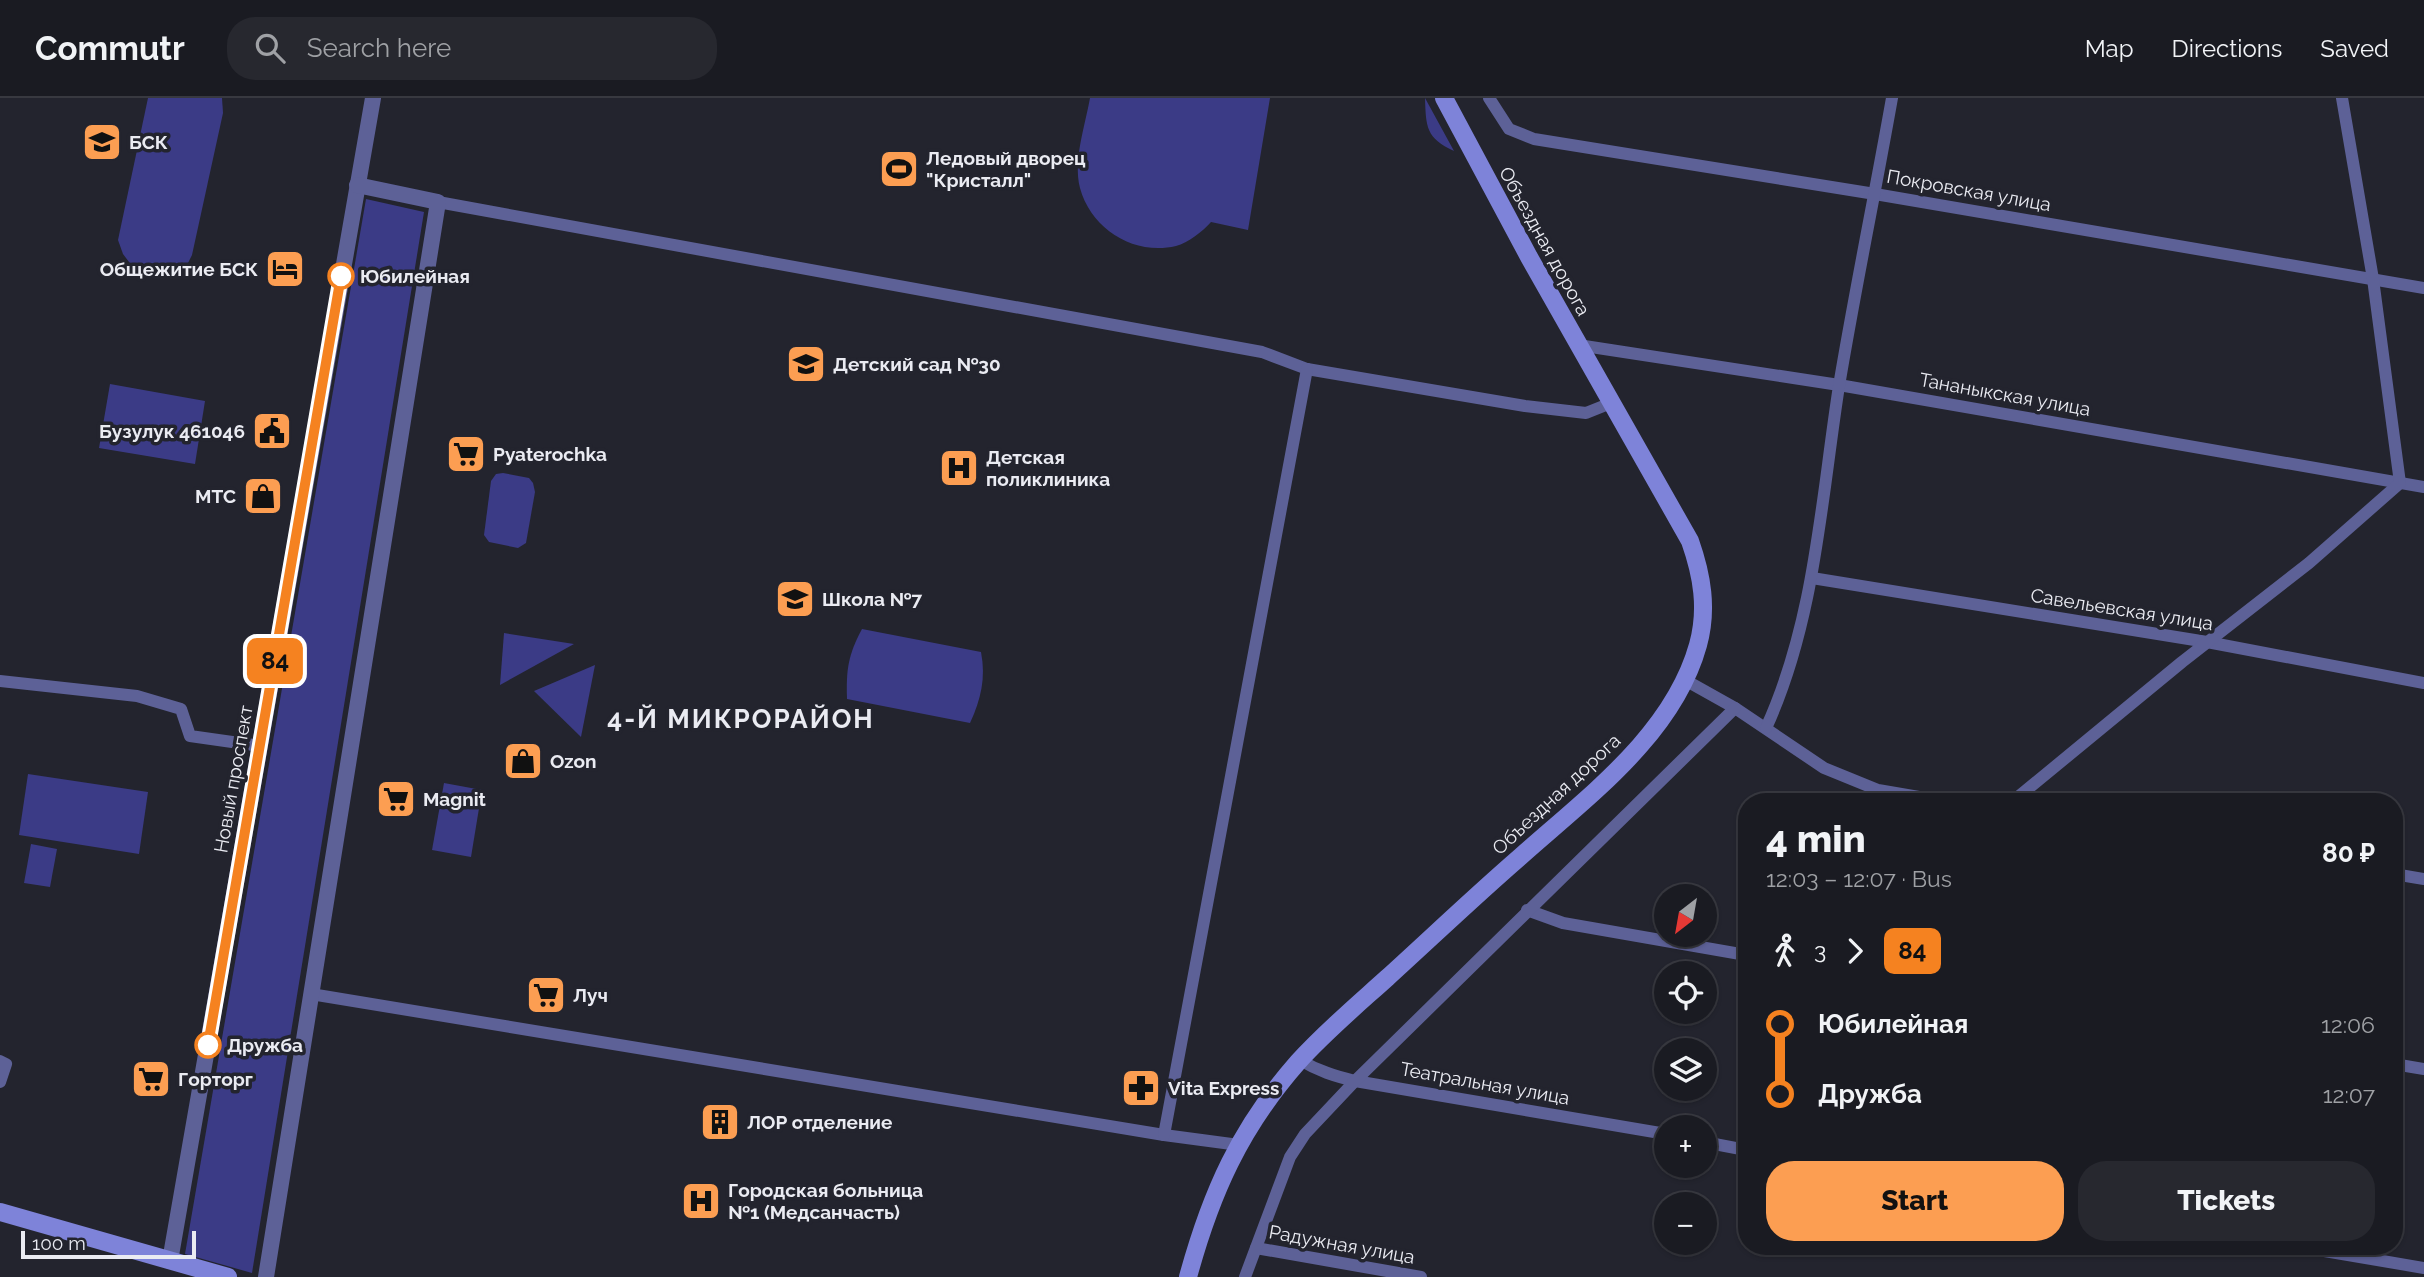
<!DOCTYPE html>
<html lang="en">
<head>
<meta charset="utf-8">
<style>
  body { margin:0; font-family:Raleway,sans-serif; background:#27282f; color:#f1f3f6; height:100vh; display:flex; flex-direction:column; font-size:26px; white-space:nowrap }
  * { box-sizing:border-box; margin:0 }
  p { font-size:23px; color:#9fa1a5 }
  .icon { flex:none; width:38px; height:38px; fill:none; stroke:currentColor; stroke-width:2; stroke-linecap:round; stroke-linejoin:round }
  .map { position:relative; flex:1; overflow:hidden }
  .side { position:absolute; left:1738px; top:695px; width:665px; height:462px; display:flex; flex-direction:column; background:#1a1b22; border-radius:28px; box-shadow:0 2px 5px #0004,0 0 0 2px #383940 }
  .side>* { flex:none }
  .badge { padding:0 14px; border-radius:10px; font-size:24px; line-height:46px }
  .needle { width:46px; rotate:211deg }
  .tools { position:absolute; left:1654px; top:786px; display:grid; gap:14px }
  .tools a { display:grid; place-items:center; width:63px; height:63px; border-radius:50%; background:#1a1b22; box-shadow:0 2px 5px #0004,0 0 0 2px #383940; font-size:35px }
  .scale { position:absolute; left:21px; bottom:18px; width:175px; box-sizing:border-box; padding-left:7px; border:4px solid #eaebf2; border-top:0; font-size:19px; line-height:24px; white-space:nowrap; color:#eaebf2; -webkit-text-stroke:5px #23242e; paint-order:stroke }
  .map>.badge { position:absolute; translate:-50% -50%; box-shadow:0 0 0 4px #fff }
  .legs { display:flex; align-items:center; gap:10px; height:77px; padding:0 28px; font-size:23px }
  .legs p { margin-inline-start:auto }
  .summary { display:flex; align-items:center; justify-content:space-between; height:119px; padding:0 28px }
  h1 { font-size:38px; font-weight:800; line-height:52px }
  .action { display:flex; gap:14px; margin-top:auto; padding:14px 28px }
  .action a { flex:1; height:80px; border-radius:28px; background:#fc9e52; color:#111; font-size:28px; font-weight:800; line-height:80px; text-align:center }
  .action a+a { background:#27282f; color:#f1f3f6 }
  ul { padding:0 28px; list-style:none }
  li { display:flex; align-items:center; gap:24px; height:70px; font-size:26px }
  li i { display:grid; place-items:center; width:10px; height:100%; margin:0 9px; background:currentColor }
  li i::after { content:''; width:18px; height:18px; margin:-9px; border:5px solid; border-radius:50%; background:#1a1b22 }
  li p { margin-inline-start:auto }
  li:first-child i { background:linear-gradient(#0000 50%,currentColor 0) }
  li:last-child i { background:linear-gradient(currentColor 50%,#0000 0) }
  header { display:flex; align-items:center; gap:42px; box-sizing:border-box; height:98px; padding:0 35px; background:#1a1b22; border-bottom:2px solid #383940 }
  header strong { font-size:33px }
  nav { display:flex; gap:38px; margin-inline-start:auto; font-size:24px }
  .search { width:490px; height:63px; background:#27282f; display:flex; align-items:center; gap:18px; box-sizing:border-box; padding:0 24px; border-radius:28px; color:#9fa1a5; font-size:26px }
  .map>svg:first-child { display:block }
</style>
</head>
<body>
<header>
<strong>Commutr</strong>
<div class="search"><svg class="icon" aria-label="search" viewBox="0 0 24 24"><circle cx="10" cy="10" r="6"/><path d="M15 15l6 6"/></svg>Search here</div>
<nav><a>Map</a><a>Directions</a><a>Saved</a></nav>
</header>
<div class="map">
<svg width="2424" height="1179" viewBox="0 0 2424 1179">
  <rect width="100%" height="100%" fill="#23242e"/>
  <g fill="#3b3b86">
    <polygon points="148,0 222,0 223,15 192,157 187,167 171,177 132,168 123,156 118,142"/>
    <path d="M 1090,0 L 1270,0 L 1248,132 L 1211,124 C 1203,133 1188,145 1176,148 C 1134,158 1091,131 1080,90 C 1073,62 1085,28 1090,0 Z"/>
    <path d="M 1425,0 L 1454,53 C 1426,40 1426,29 1425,0 Z"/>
    <polygon points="366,101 424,114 252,1175 185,1156"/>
    <polygon points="110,286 205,303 195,366 99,350"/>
    <polygon points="503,375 529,380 533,385 535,394 526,445 518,450 489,444 484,437 491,383 496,376"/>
    <path d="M 862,531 L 981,554 C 986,580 981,601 970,625 L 847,601 C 846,572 848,557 862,531 Z"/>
    <polygon points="504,535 574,546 500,587"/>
    <polygon points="595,567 581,639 534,593"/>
    <polygon points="28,676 148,694 139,756 19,737"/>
    <polygon points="444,685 482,692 471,759 432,752"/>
    <polygon points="31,746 57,751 50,789 24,785"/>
  </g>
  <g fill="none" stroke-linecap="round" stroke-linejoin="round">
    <g stroke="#5d6197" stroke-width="12">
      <polyline points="1489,0 1509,31 1534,41 1875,96 2424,190"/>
      <polyline points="438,104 1262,254 1307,271 1525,308 1586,315 1611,305"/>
      <polyline points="1578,247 1839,287 2424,389"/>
      <polyline points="1812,480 2207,544 2424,585"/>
      <polyline points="1685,582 1735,610 1824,670 1878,692 1948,704"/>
      <polyline points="0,583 137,598 181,611 190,638 260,648"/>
      <path d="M 1766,630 C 1815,523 1821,403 1839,288 C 1855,192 1875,96 1892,0"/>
      <polyline points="2012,704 2182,564 2309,465 2400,385 2373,181 2342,0"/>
      <polyline points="2394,776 2424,781"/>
      <polyline points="1527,812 1563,825 1746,857"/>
      <polyline points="311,896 1164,1037 1239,1047"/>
      <path d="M 1300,962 C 1318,973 1335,978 1355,983 L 1666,1036"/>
      <polyline points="0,963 6,966 0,984"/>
      <polyline points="2394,966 2424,971"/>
      <polyline points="1164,1037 1307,271"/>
      <polyline points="1704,1044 1746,1052"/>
      <polyline points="2295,1148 2424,1170"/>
      <polyline points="1256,1150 1421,1179"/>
      <polyline points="1245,1179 1290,1059 1305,1036 1355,983 1735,610"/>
    </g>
    <g stroke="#5d6197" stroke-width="16">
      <polyline points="170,1163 373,0"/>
      <polyline points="266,1179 438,104 357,87"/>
    </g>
    <g stroke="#7e83d9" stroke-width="18">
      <polyline points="0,1114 228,1179"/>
      <path d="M 1188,1179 C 1211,1095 1240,1030 1298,964 C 1325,934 1357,907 1387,880 C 1431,840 1475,798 1520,759 C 1587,699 1673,637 1698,547 C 1708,511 1702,477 1690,443 L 1529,159 L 1444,0"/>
    </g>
  </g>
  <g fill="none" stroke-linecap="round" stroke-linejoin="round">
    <g stroke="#fff" stroke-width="16">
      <polyline id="line-1" points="208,947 341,178"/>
    </g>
    <use href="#line-1" stroke="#f58220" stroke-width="10"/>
  </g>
  <defs>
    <g id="university-square" transform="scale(2.0125)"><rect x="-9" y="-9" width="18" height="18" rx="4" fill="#fc9e52" stroke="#23242e"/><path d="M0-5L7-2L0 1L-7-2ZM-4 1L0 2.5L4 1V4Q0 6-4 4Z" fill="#111"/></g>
    <g id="stadium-square" transform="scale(2.0125)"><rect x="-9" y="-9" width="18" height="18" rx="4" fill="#fc9e52" stroke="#23242e"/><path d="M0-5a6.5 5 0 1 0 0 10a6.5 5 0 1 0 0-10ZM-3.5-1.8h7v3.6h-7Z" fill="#111"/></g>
    <g id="hotel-square" transform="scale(2.0125)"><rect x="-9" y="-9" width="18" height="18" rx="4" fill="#fc9e52" stroke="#23242e"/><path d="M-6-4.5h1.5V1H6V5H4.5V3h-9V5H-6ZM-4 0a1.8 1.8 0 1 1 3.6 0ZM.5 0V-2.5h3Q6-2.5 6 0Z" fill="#111"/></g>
    <g id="school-square" transform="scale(2.0125)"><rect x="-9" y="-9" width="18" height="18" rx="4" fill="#fc9e52" stroke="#23242e"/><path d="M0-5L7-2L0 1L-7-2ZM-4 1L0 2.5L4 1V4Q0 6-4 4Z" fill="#111"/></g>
    <g id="civic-square" transform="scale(2.0125)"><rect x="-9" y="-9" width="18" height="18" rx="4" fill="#fc9e52" stroke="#23242e"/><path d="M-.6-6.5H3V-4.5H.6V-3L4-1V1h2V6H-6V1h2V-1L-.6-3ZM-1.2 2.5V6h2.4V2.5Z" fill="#111"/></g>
    <g id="supermarket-square" transform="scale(2.0125)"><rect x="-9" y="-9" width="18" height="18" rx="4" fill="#fc9e52" stroke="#23242e"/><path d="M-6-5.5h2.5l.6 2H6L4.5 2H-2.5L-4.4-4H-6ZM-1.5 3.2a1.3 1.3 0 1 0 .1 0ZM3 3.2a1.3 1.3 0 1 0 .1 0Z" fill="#111"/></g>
    <g id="hospital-square" transform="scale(2.0125)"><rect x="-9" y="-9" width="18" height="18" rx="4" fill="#fc9e52" stroke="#23242e"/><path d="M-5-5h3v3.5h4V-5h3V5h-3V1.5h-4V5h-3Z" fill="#111"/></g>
    <g id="shop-square" transform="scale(2.0125)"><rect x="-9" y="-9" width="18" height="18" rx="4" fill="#fc9e52" stroke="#23242e"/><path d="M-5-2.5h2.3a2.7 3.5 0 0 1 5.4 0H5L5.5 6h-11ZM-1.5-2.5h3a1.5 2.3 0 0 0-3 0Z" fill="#111"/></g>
    <g id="pharmacy-square" transform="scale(2.0125)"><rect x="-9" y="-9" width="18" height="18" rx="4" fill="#fc9e52" stroke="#23242e"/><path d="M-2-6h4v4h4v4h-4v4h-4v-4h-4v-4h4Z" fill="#111"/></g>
    <g id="building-square" transform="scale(2.0125)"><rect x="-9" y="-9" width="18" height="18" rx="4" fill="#fc9e52" stroke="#23242e"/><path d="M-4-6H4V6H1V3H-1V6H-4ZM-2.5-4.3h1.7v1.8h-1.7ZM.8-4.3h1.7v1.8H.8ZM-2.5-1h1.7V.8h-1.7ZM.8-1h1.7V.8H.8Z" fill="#111"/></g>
  </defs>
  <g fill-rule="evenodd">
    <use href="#university-square" x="102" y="44"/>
    <use href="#stadium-square" x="899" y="71"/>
    <use href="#hotel-square" x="285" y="171"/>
    <use href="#school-square" x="806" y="266"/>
    <use href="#civic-square" x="272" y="333"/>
    <use href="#supermarket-square" x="466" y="356"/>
    <use href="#hospital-square" x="959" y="370"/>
    <use href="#shop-square" x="263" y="398"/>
    <use href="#school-square" x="795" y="501"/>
    <use href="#shop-square" x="523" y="663"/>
    <use href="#supermarket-square" x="396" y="701"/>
    <use href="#supermarket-square" x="546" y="897"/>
    <use href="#supermarket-square" x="151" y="981"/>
    <use href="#pharmacy-square" x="1141" y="990"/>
    <use href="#building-square" x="720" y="1024"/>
    <use href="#hospital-square" x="701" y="1103"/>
  </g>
  <g fill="#fff" stroke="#f58220" stroke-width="3.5">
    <circle cx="341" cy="178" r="12"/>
    <circle cx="208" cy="947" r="12"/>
  </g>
  <g text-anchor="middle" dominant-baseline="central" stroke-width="7" stroke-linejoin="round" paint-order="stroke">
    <g font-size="19" font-weight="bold" fill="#eaebf2" stroke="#23242e" text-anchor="start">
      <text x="129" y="44">БСК</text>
      <text x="926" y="60">Ледовый дворец<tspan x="926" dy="22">"Кристалл"</tspan></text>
      <text x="258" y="171" text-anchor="end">Общежитие БСК</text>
      <text x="833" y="266">Детский сад №30</text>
      <text x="245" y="333" text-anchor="end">Бузулук 461046</text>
      <text x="493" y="356">Pyaterochka</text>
      <text x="986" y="359">Детская<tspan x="986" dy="22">поликлиника</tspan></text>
      <text x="236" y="398" text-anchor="end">МТС</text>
      <text x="822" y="501">Школа №7</text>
      <text x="550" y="663">Ozon</text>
      <text x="423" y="701">Magnit</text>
      <text x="573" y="897">Луч</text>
      <text x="178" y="981">Горторг</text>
      <text x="1168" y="990">Vita Express</text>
      <text x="747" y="1024">ЛОР отделение</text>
      <text x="728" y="1092">Городская больница<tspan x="728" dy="22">№1 (Медсанчасть)</tspan></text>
    </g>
    <g font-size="19" fill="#eaebf2" stroke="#23242e">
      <text transform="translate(1969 92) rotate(10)">Покровская улица</text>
      <text transform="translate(1545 143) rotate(61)">Объездная дорога</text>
      <text transform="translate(2005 296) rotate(10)">Тананыкская улица</text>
      <text transform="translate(2122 511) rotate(9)">Савельевская улица</text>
      <text transform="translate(233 681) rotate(-80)">Новый проспект</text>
      <text transform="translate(1556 696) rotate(-43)">Объездная дорога</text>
      <text transform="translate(1485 985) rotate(10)">Театральная улица</text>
      <text transform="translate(1342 1146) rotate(10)">Радужная улица</text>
    </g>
    <g font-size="19" font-weight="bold" fill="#eaebf2" stroke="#23242e" text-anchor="start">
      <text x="360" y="178">Юбилейная</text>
      <text x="227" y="947">Дружба</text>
    </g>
    <g font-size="26" font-weight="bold" letter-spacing="2" fill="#eaebf2" stroke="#23242e">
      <text x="741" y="621">4-Й МИКРОРАЙОН</text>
    </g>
  </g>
</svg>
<div class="tools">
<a><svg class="needle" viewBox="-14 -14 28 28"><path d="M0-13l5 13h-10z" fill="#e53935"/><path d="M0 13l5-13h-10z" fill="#9fa1a5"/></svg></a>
<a><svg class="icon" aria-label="locate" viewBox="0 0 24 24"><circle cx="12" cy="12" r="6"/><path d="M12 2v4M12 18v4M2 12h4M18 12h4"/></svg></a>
<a><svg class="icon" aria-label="layers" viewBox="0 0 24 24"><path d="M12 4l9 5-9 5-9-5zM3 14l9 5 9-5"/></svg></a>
<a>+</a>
<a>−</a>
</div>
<div class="scale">100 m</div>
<b class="badge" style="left:275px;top:563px;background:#f58220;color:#111">84</b>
<section class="side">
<div class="summary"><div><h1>4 min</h1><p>12:03 – 12:07 · Bus</p></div><b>80 ₽</b></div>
<div class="legs"><svg class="icon" aria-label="walk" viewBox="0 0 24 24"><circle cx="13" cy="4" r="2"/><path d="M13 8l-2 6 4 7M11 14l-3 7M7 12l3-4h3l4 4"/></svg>3<svg class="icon" aria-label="forward" viewBox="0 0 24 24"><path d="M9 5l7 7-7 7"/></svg><b class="badge" style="background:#f58220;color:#111">84</b></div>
<ul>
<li><i style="color:#f58220"></i><b>Юбилейная</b><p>12:06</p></li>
<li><i style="color:#f58220"></i><b>Дружба</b><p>12:07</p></li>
</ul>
<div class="action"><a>Start</a><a>Tickets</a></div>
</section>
</div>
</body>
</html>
